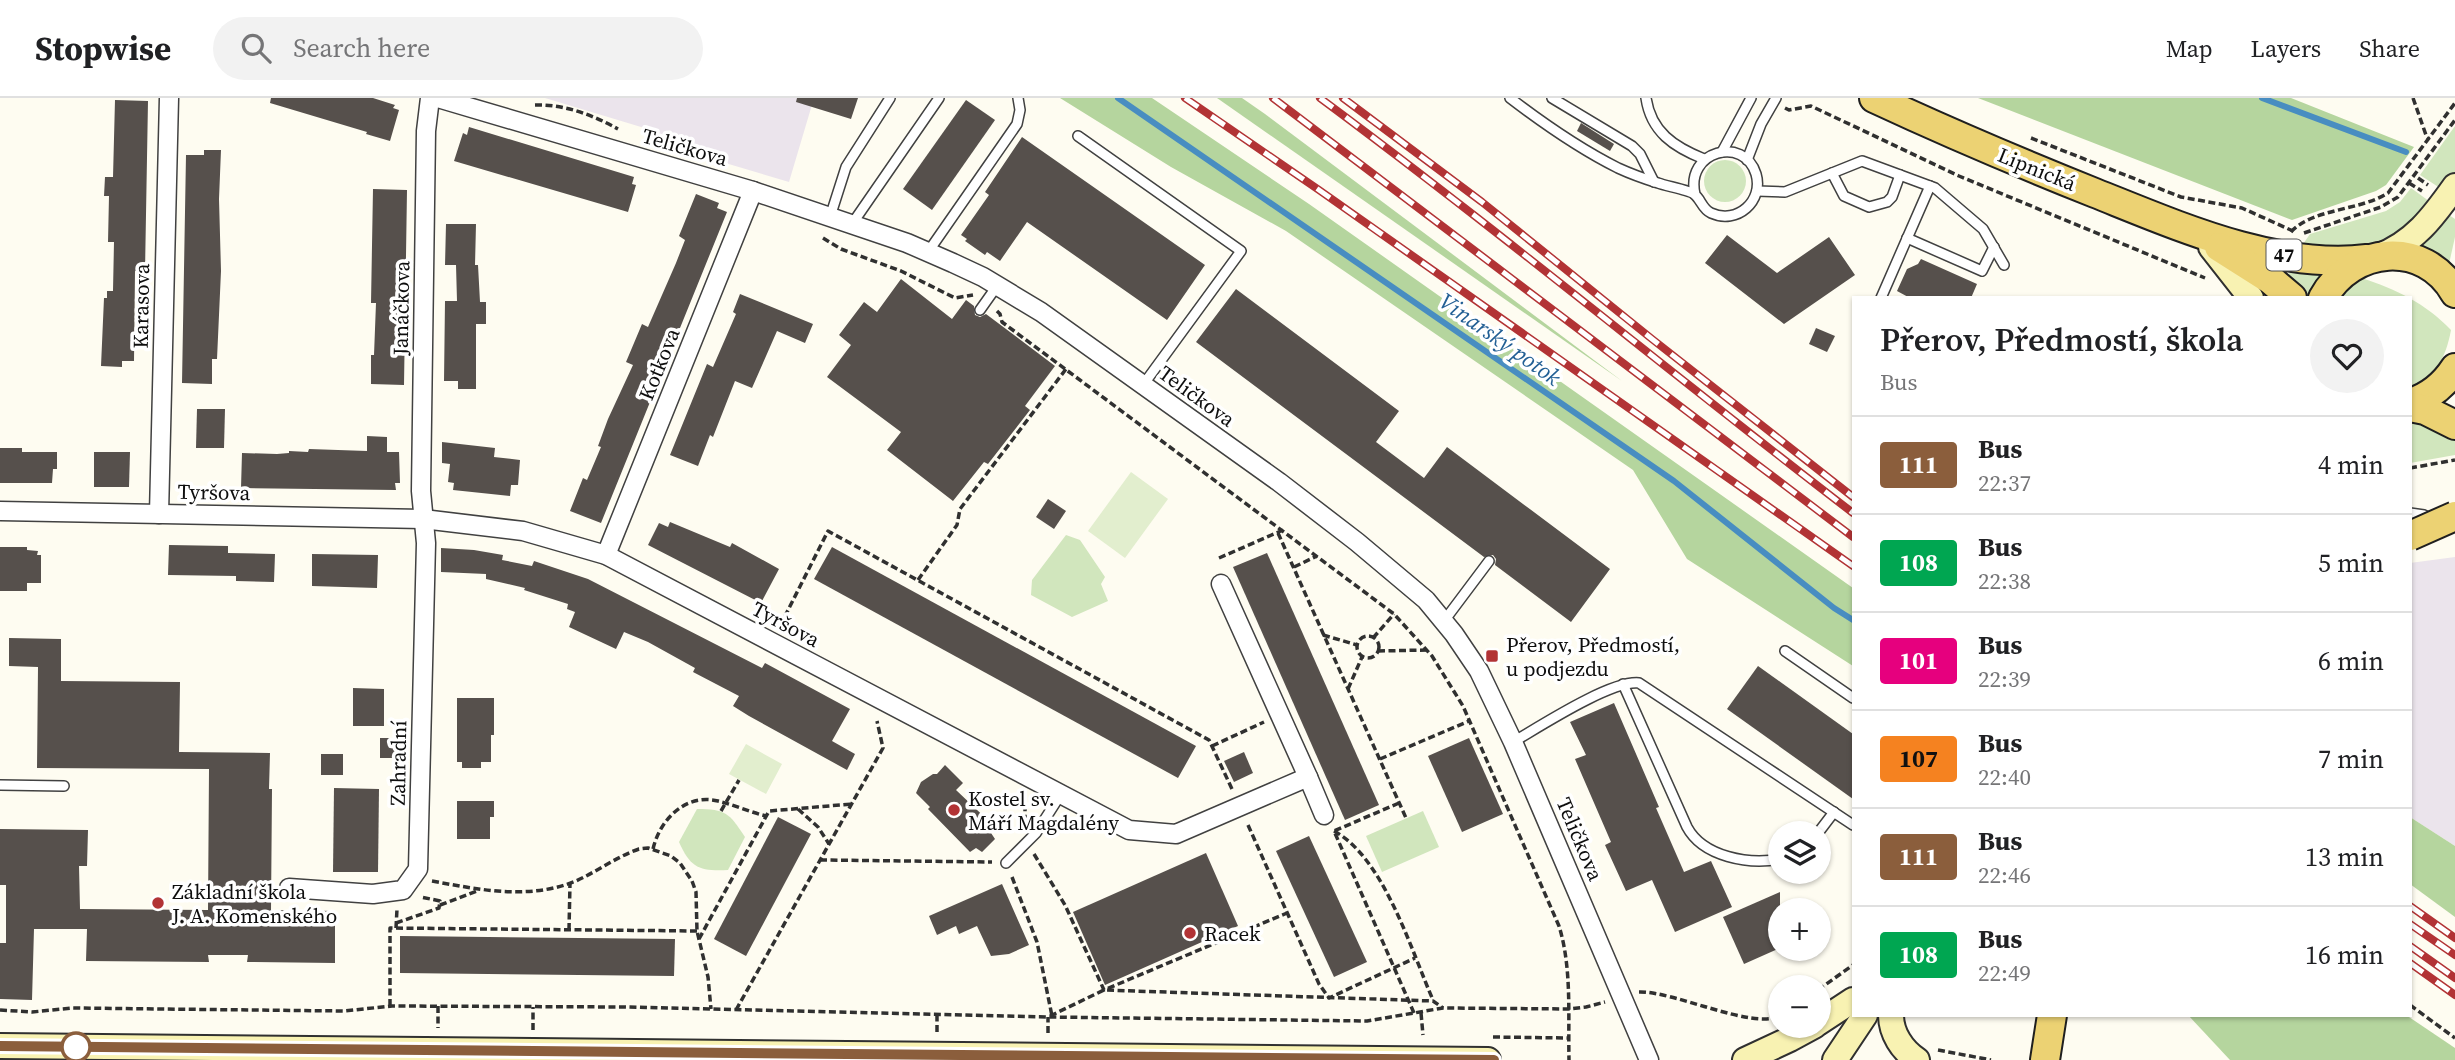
<!DOCTYPE html>
<html lang="en">
<head>
<meta charset="utf-8">
<style>
  body { margin:0; font-family:"Source Serif 4",serif; background:#f2f2f2; color:#202124; height:100vh; display:flex; flex-direction:column; font-size:26px; white-space:nowrap }
  * { box-sizing:border-box; margin:0 }
  p { font-size:23px; color:#757577 }
  .icon { flex:none; width:38px; height:38px; fill:none; stroke:currentColor; stroke-width:2; stroke-linecap:round; stroke-linejoin:round }
  .map { position:relative; flex:1; overflow:hidden }
  .side { position:absolute; left:1852px; top:198px; width:560px; height:721px; display:flex; flex-direction:column; background:#fff; border-radius:0px; box-shadow:0 2px 5px #0004 }
  .side>* { flex:none }
  .badge { padding:0 14px; border-radius:5px; font-size:24px; line-height:46px }
  .tools { position:absolute; left:1768px; top:723px; display:grid; gap:14px }
  .tools a { display:grid; place-items:center; width:63px; height:63px; border-radius:50%; background:#fff; box-shadow:0 2px 5px #0004; font-size:35px }
  .map>.badge { position:absolute; translate:-50% -50%; box-shadow:0 0 0 4px #fff }
  .round { display:grid; place-items:center; flex:none; width:74px; height:74px; border-radius:37px; background:#f2f2f2 }
  .summary { display:flex; align-items:center; justify-content:space-between; height:119px; padding:0 28px }
  h1 { font-size:33px; font-weight:600; line-height:52px }
  ul { padding:0; list-style:none }
  li { display:flex; align-items:center; gap:21px; height:98px; padding:0 28px; border-top:2px solid #e0e0e0 }
  li div { flex:1 }
  li b { display:block; font-size:26px }
  li em { font-style:normal }
  li .badge { min-width:77px; font-weight:700; text-align:center }
  header { display:flex; align-items:center; gap:42px; box-sizing:border-box; height:98px; padding:0 35px; background:#fff; border-bottom:2px solid #e0e0e0 }
  header strong { font-size:33px }
  nav { display:flex; gap:38px; margin-inline-start:auto; font-size:24px }
  .search { width:490px; height:63px; background:#f2f2f2; display:flex; align-items:center; gap:18px; box-sizing:border-box; padding:0 24px; border-radius:38px; color:#757577; font-size:26px }
  .map>svg:first-child { display:block }
</style>
</head>
<body>
<header>
<strong>Stopwise</strong>
<div class="search"><svg class="icon" aria-label="search" viewBox="0 0 24 24"><circle cx="10" cy="10" r="6"/><path d="M15 15l6 6"/></svg>Search here</div>
<nav><a>Map</a><a>Layers</a><a>Share</a></nav>
</header>
<div class="map">
<svg width="2455" height="962" viewBox="0 0 2455 962">
  <rect width="100%" height="100%" fill="#fefcf1"/>
  <g fill="#ebe4ec">
    <polygon points="545,0 814,0 789,84 648,42 651,32"/>
    <polygon points="2455,459 2455,748 2410,719 2410,465"/>
  </g>
  <g fill="#d1e6bd">
    <polygon points="2455,28 2455,75 2443,92 2420,77"/>
    <circle cx="1725" cy="83" r="21"/>
    <polygon points="2411,90 2433,106 2424,118 2376,148 2299,152 2310,136 2386,113 2400,104"/>
    <polygon points="2446,115 2455,121 2455,139 2449,166 2420,151"/>
    <polygon points="2292,169 2322,174 2325,177 2312,199 2306,199 2286,182"/>
    <path d="M 2361,180 C 2396,191 2425,205 2451,232 C 2446,259 2436,279 2410,289 L 2410,200 L 2340,200 Z"/>
    <polygon points="2410,319 2455,340 2455,357 2410,365"/>
    <polygon points="1066,437 1080,442 1105,479 1101,486 1108,503 1072,519 1031,497 1032,482"/>
    <path d="M 697,711 C 726,711 729,715 745,739 L 728,772 C 700,773 691,771 679,744 Z"/>
    <polygon points="1423,713 1439,749 1382,774 1366,738"/>
  </g>
  <g fill="#b5d59e">
    <polygon points="1060,0 1152,0 1309,106 1853,490 1853,568 1687,461 1633,372 1286,133 1171,69"/>
    <polygon points="1217,0 1242,0 1265,16 1622,283"/>
    <polygon points="1978,0 2291,0 2414,49 2386,87 2376,93 2292,122"/>
    <polygon points="2410,719 2455,748 2455,819 2410,786"/>
    <polygon points="2188,917 2406,917 2455,950 2455,962 2230,962"/>
  </g>
  <g fill="#e2eece">
    <polygon points="1131,374 1168,401 1125,460 1088,433"/>
    <polygon points="746,646 782,666 766,696 729,676"/>
  </g>
  <g fill="none" stroke-linecap="round" stroke-linejoin="round">
    <g stroke="#488dc1" stroke-width="6">
      <polyline points="1118,0 1674,383 1834,510 1853,522"/>
      <polyline points="2262,0 2406,54"/>
    </g>
  </g>
  <g fill="#56504c">
    <polygon points="271,0 373,0 395,7 393,10 399,12 390,43 366,36 367,34 270,5"/>
    <polygon points="797,0 858,0 851,21 796,4"/>
    <polygon points="115,2 148,3 145,174 135,173 134,263 122,263 122,269 101,268 104,200 107,200 107,193 113,193 114,144 108,144 109,98 104,98 105,79 113,79"/>
    <polygon points="966,2 995,22 932,112 903,91"/>
    <polygon points="1581,25 1614,46 1610,53 1577,33"/>
    <polygon points="469,29 634,79 632,86 636,87 628,114 454,63 463,35 467,37"/>
    <polygon points="1022,39 1205,167 1167,222 1027,124 1000,163 987,154 985,157 965,143 967,141 961,137 989,97 985,94"/>
    <polygon points="204,52 221,52 219,101 221,173 217,261 212,261 212,286 182,285 186,57 204,57"/>
    <polygon points="373,91 407,92 404,287 371,286 371,257 374,257 376,205 371,205"/>
    <polygon points="696,96 719,105 717,110 727,114 601,425 570,413 583,380 587,382 601,349 598,348 608,321 633,267 626,264 642,226 648,229 676,165 685,142 679,138"/>
    <polygon points="446,126 476,126 475,167 478,167 480,204 486,204 486,226 476,226 476,291 458,291 458,283 444,283 445,203 457,203 456,167 445,167"/>
    <polygon points="1727,137 1777,175 1829,139 1855,177 1784,226 1705,165"/>
    <polygon points="1921,161 1977,186 1971,200 1910,200 1897,193 1907,171 1918,166"/>
    <polygon points="901,181 952,221 966,202 974,208 975,217 980,219 986,216 1055,268 1025,308 1030,312 988,366 984,364 953,403 887,352 901,334 827,279 851,247 839,237 864,204 877,214"/>
    <polygon points="1236,191 1399,313 1376,344 1424,380 1447,349 1610,471 1571,524 1495,467 1496,461 1493,457 1484,459 1196,244"/>
    <polygon points="740,196 813,226 805,245 777,233 752,290 735,283 713,339 710,337 698,368 670,357 707,266 713,269 736,216 733,214"/>
    <polygon points="1816,230 1835,238 1827,254 1809,246"/>
    <polygon points="197,311 225,311 224,350 196,350"/>
    <polygon points="367,338 387,339 387,354 399,354 400,385 395,385 396,392 241,390 242,355 277,356 289,355 289,353 308,354 309,351 367,353"/>
    <polygon points="442,344 495,350 494,359 520,362 518,387 511,387 510,398 453,392 454,385 448,384 450,366 442,365"/>
    <polygon points="0,350 22,350 22,354 57,354 57,371 53,371 52,385 0,385"/>
    <polygon points="94,354 130,354 129,389 94,389"/>
    <polygon points="1048,401 1066,413 1054,431 1036,419"/>
    <polygon points="670,424 730,449 732,445 779,471 761,505 648,447 659,425 668,429"/>
    <polygon points="169,447 228,448 228,455 275,456 274,484 236,483 236,478 168,477"/>
    <polygon points="0,449 27,449 27,452 38,453 37,457 41,457 41,485 27,485 27,493 0,493"/>
    <polygon points="832,449 1196,648 1178,680 814,481"/>
    <polygon points="441,450 474,452 503,457 502,462 532,468 534,463 588,481 762,570 765,565 850,611 832,643 855,656 847,672 749,618 733,608 739,598 693,574 695,570 648,544 624,534 616,551 569,529 575,514 567,511 568,506 524,492 525,490 486,481 486,476 441,474"/>
    <polygon points="1267,455 1379,707 1345,722 1233,469"/>
    <polygon points="312,456 378,457 377,490 312,488"/>
    <polygon points="9,540 61,541 61,583 180,584 179,654 270,655 269,691 272,691 271,812 335,813 335,865 247,864 248,857 208,857 209,864 86,863 87,831 34,831 32,902 0,901 0,845 6,845 6,787 0,787 0,731 88,732 87,768 79,768 80,811 208,812 209,671 37,670 38,569 9,568"/>
    <polygon points="1758,568 1853,636 1853,701 1727,611"/>
    <polygon points="353,590 384,591 384,628 353,628"/>
    <polygon points="457,600 494,600 494,637 491,637 491,664 481,664 481,670 462,670 462,664 457,664"/>
    <polygon points="1614,605 1659,709 1656,710 1684,774 1711,763 1732,809 1675,834 1652,782 1626,793 1605,747 1611,744 1575,661 1586,657 1570,624"/>
    <rect x="380" y="640" width="20" height="20"/>
    <polygon points="1469,640 1503,716 1462,734 1428,658"/>
    <polygon points="1244,654 1253,675 1234,684 1224,663"/>
    <rect x="321" y="656" width="22" height="21"/>
    <polygon points="945,667 963,685 956,692 995,729 991,735 995,741 982,754 976,750 970,754 928,711 930,709 916,695 921,684 933,676 937,676"/>
    <polygon points="334,690 379,691 378,774 333,774"/>
    <polygon points="457,703 494,703 494,719 490,719 490,741 457,741"/>
    <polygon points="778,719 811,736 746,858 714,841"/>
    <polygon points="1309,738 1367,864 1334,879 1276,753"/>
    <polygon points="1206,755 1238,828 1105,887 1073,814"/>
    <polygon points="1002,786 1029,847 1009,856 991,858 977,828 959,836 956,828 937,837 929,818"/>
    <polygon points="1780,794 1780,850 1744,866 1723,819"/>
    <polygon points="400,838 675,841 674,878 400,875"/>
  </g>
  <g fill="none" stroke-linecap="round" stroke-linejoin="round">
    <g stroke="#414141" stroke-width="12">
      <g id="lane">
        <path d="M 1510,0 C 1544,26 1580,51 1618,70 C 1631,76 1645,81 1658,85 C 1666,88 1689,92 1694,96 C 1701,101 1702,111 1711,115 C 1737,127 1764,103 1756,76 C 1744,37 1685,53 1695,96"/>
        <polyline points="1552,0 1632,48 1640,56 1654,84"/>
        <path d="M 1646,0 C 1651,34 1674,49 1704,61"/>
        <polyline points="1078,38 1241,153 1143,287"/>
        <polyline points="1722,54 1751,0"/>
        <polyline points="1747,62 1761,26 1776,0"/>
        <polyline points="1832,75 1844,98 1869,109 1887,104 1892,99 1900,77"/>
        <polyline points="1757,93 1785,94 1862,63 1935,90 1983,131 2004,167"/>
        <polyline points="830,119 846,69 890,0"/>
        <polyline points="852,126 939,0"/>
        <polyline points="1907,140 1982,173 1994,149"/>
        <polyline points="928,154 1017,26 1020,12 1018,0"/>
        <polyline points="1881,200 1930,88"/>
        <polyline points="980,212 997,188"/>
        <polyline points="2410,415 2424,417 2432,421"/>
        <polyline points="1444,523 1489,463"/>
        <polyline points="1785,553 1853,600"/>
        <path d="M 1623,586 L 1687,729 C 1703,759 1749,767 1780,761"/>
        <path d="M 1513,644 C 1539,629 1611,582 1639,585 L 1853,727"/>
        <polyline points="0,687 64,688"/>
        <polyline points="1818,735 1834,714"/>
        <polyline points="1006,765 1036,735 1061,696"/>
      </g>
    </g>
    <g stroke="#414141" stroke-width="21">
      <g id="street">
        <polyline points="438,0 753,93 907,145 953,165 983,179 1041,214 1279,384 1357,444 1426,502 1454,536 1479,573 1513,644 1649,962"/>
        <polyline points="0,413 423,421 523,433 606,457 1129,732 1176,736 1308,679 1221,486"/>
        <polyline points="159,416 169,0"/>
        <polyline points="606,457 753,93"/>
        <polyline points="1308,679 1324,717"/>
        <polyline points="289,790 373,796 403,792 418,771 426,445 421,393 426,33 430,0"/>
      </g>
    </g>
    <g stroke="#303030" stroke-width="28">
      <g id="secondary">
        <polyline points="2211,149 2251,200"/>
        <path d="M 2377,159 C 2414,145 2433,119 2455,88"/>
        <path d="M 1891,917 C 1891,935 1902,952 1917,962"/>
        <polyline points="1818,925 1853,902"/>
        <polyline points="0,948 1488,962"/>
        <polyline points="1745,962 1790,941 1814,928"/>
        <polyline points="1835,962 1865,917"/>
      </g>
    </g>
    <g stroke="#1f1f1f" stroke-width="32">
      <g id="primary">
        <path d="M 1874,0 C 1947,34 2020,65 2095,95 C 2178,128 2276,172 2367,161"/>
        <polyline points="2219,149 2271,182 2292,200"/>
        <path d="M 2323,200 C 2352,148 2424,141 2455,195"/>
        <path d="M 2410,305 C 2429,299 2444,287 2455,270"/>
        <polyline points="2410,309 2425,312 2455,327"/>
        <polyline points="2045,962 2052,917"/>
      </g>
    </g>
    <g stroke="#303030" stroke-width="3.5" stroke-dasharray="7 3.5" stroke-linecap="butt">
      <polyline points="2413,0 2426,37 2429,41"/>
      <path d="M 535,7 C 564,6 593,17 618,31"/>
      <polyline points="1785,10 1789,12 1811,8 1959,78 2205,180"/>
      <polyline points="2031,40 2181,99 2242,110 2293,133"/>
      <polyline points="2418,80 2428,87"/>
      <polyline points="2409,85 2422,93"/>
      <path d="M 2291,134 C 2313,110 2360,113 2388,95 L 2455,5"/>
      <polyline points="2304,135 2381,109 2398,99 2455,22"/>
      <polyline points="823,140 841,151 901,173 955,200 973,197"/>
      <path d="M 997,213 L 1000,216 L 1002,224 L 1394,516 L 1432,558 L 1463,608 L 1559,828 C 1572,870 1568,917 1569,962"/>
      <polyline points="2410,370 2455,362"/>
      <polyline points="1278,435 1406,720"/>
      <polyline points="1219,460 1283,432"/>
      <polyline points="1294,469 1317,458"/>
      <polyline points="918,482 957,427 960,411 1066,271"/>
      <polyline points="779,525 781,526 828,433 1209,642 1232,691"/>
      <polyline points="1323,537 1357,547"/>
      <circle cx="1368" cy="549" r="11"/>
      <polyline points="1373,540 1394,516"/>
      <polyline points="1378,553 1427,552"/>
      <polyline points="1348,591 1362,559"/>
      <polyline points="1212,648 1264,624"/>
      <polyline points="1380,661 1469,623"/>
      <polyline points="1019,697 1025,711 1025,723"/>
      <polyline points="1399,705 1334,733 1414,915"/>
      <polyline points="798,711 818,729 829,746"/>
      <polyline points="721,713 739,682"/>
      <polyline points="1248,727 1319,886 1329,900 1415,860"/>
      <path d="M 1334,733 C 1384,760 1411,852 1433,902"/>
      <path d="M 653,751 C 660,721 686,695 718,703 C 734,707 750,714 766,718"/>
      <polyline points="1034,756 1065,807 1104,892 1287,815"/>
      <polyline points="820,762 992,764"/>
      <polyline points="1012,779 1037,844 1052,918"/>
      <path d="M 432,783 C 481,792 529,802 576,783 C 598,773 616,759 639,751 L 648,750 L 671,758 L 680,765 L 692,783 L 696,794 L 697,833 L 708,879 L 711,911"/>
      <polyline points="440,807 477,793"/>
      <polyline points="396,825 439,810 440,803 421,799"/>
      <polyline points="396,830 397,811"/>
      <polyline points="569,832 570,785"/>
      <polyline points="699,841 769,713 852,706"/>
      <polyline points="1818,892 1853,867"/>
      <path d="M 1639,894 C 1675,893 1752,932 1780,918"/>
      <polyline points="2410,907 2455,940"/>
      <polyline points="390,908 390,830 697,833"/>
      <polyline points="438,908 438,930"/>
      <polyline points="0,912 32,914 73,910 344,913 392,908 625,909 1048,919 1367,923 1443,910 1568,911 1586,909 1605,904"/>
      <polyline points="736,912 883,650 877,623"/>
      <polyline points="1421,915 1423,937"/>
      <polyline points="1050,918 1104,892 1433,903 1443,910"/>
      <polyline points="533,932 533,909"/>
      <polyline points="937,934 937,915"/>
      <polyline points="1048,935 1048,919"/>
      <polyline points="1493,939 1568,940"/>
      <polyline points="1938,952 1991,962"/>
    </g>
    <use href="#lane" stroke="#fff" stroke-width="9"/>
    <use href="#street" stroke="#fff" stroke-width="18"/>
    <use href="#secondary" stroke="#f8f2b2" stroke-width="24"/>
    <use href="#primary" stroke="#ecd273" stroke-width="28"/>
    <g stroke="#b23335" stroke-width="8">
      <g id="rail">
        <polyline points="1185,0 1319,92 1853,468"/>
        <polyline points="1273,0 1853,439"/>
        <path d="M 1320,0 C 1501,134 1674,278 1853,415"/>
        <polyline points="1343,0 1482,104 1652,241 1853,399"/>
        <polyline points="2410,808 2455,840"/>
        <polyline points="2410,826 2455,857"/>
        <polyline points="2410,848 2455,880"/>
        <polyline points="2410,865 2455,897"/>
      </g>
    </g>
    <use href="#rail" stroke="#fff" stroke-width="5" stroke-dasharray="16" stroke-linecap="butt"/>
    <g stroke="#1f1f1f" stroke-width="32" stroke-linecap="butt">
      <polyline id="primary-bridge" points="2410,438 2455,418"/>
    </g>
    <use href="#primary-bridge" stroke="#ecd273" stroke-width="28"/>
  </g>
  <g fill="none" stroke-linecap="round" stroke-linejoin="round">
    <g stroke="#fff" stroke-width="16">
      <polyline id="line" points="0,948 1494,962"/>
    </g>
    <use href="#line" stroke="#8b5e3c" stroke-width="10"/>
  </g>
  <g fill="#b23335" stroke="#fff" stroke-width="2.5">
    <rect x="1485" y="551" width="14" height="14" rx="3.5"/>
    <circle cx="954" cy="712" r="7"/>
    <circle cx="158" cy="805" r="7"/>
    <circle cx="1190" cy="835" r="7"/>
  </g>
  <circle fill="#fff" stroke="#8b5e3c" stroke-width="3.5" cx="76" cy="949" r="14"/>
  <g text-anchor="middle" dominant-baseline="central" stroke-width="7" stroke-linejoin="round" paint-order="stroke">
    <rect fill="#fff" stroke="#565656" stroke-width="2" x="2266.5" y="141.5" width="35" height="31" rx="5"/>
    <g font-size="19" font-weight="bold" fill="#0e0e0e">
      <text x="2284" y="157">47</text>
    </g>
    <g font-size="21" fill="#0e0e0e" stroke="#fff">
      <text transform="translate(685 49) rotate(16)">Teličkova</text>
      <text transform="translate(2037 71) rotate(22)">Lipnická</text>
      <text transform="translate(141 208) rotate(-89)">Karasova</text>
      <text transform="translate(401 210) rotate(-89)">Janáčkova</text>
      <text transform="translate(659 266) rotate(-68)">Kotkova</text>
      <text transform="translate(1197 298) rotate(36)">Teličkova</text>
      <text transform="translate(214 394) rotate(1)">Tyršova</text>
      <text transform="translate(786 526) rotate(28)">Tyršova</text>
      <text transform="translate(398 665) rotate(-89)">Zahradní</text>
      <text transform="translate(1580 741) rotate(67)">Teličkova</text>
    </g>
    <g font-size="21" fill="#0e0e0e" stroke="#fff" text-anchor="start">
      <text x="1506" y="546">Přerov, Předmostí,<tspan x="1506" dy="24">u podjezdu</tspan></text>
      <text x="968" y="700">Kostel sv.<tspan x="968" dy="24">Máří Magdalény</tspan></text>
      <text x="172" y="793">Základní škola<tspan x="172" dy="24">J. A. Komenského</tspan></text>
      <text x="1204" y="835">Racek</text>
    </g>
    <g font-size="23" font-style="italic" fill="#236095" stroke="#fff">
      <text transform="translate(1500 241) rotate(35)">Vinarský potok</text>
    </g>
  </g>
</svg>
<div class="tools">
<a><svg class="icon" aria-label="layers" viewBox="0 0 24 24"><path d="M12 4l9 5-9 5-9-5zM3 14l9 5 9-5"/></svg></a>
<a>+</a>
<a>−</a>
</div>
<section class="side">
<div class="summary"><div><h1>Přerov, Předmostí, škola</h1><p>Bus</p></div><a class="round"><svg class="icon" aria-label="heart" viewBox="0 0 24 24"><path d="M12 20l-8-8c-3-5 5-10 8-4 3-6 11-1 8 4z"/></svg></a></div>
<ul>
<li><span class="badge" style="background:#8b5e3c;color:#fff">111</span><div><b>Bus</b><p>22:37</p></div><em>4 min</em></li>
<li><span class="badge" style="background:#00a651;color:#fff">108</span><div><b>Bus</b><p>22:38</p></div><em>5 min</em></li>
<li><span class="badge" style="background:#e6007e;color:#fff">101</span><div><b>Bus</b><p>22:39</p></div><em>6 min</em></li>
<li><span class="badge" style="background:#f58220;color:#111">107</span><div><b>Bus</b><p>22:40</p></div><em>7 min</em></li>
<li><span class="badge" style="background:#8b5e3c;color:#fff">111</span><div><b>Bus</b><p>22:46</p></div><em>13 min</em></li>
<li><span class="badge" style="background:#00a651;color:#fff">108</span><div><b>Bus</b><p>22:49</p></div><em>16 min</em></li>
</ul>
</section>
</div>
</body>
</html>
